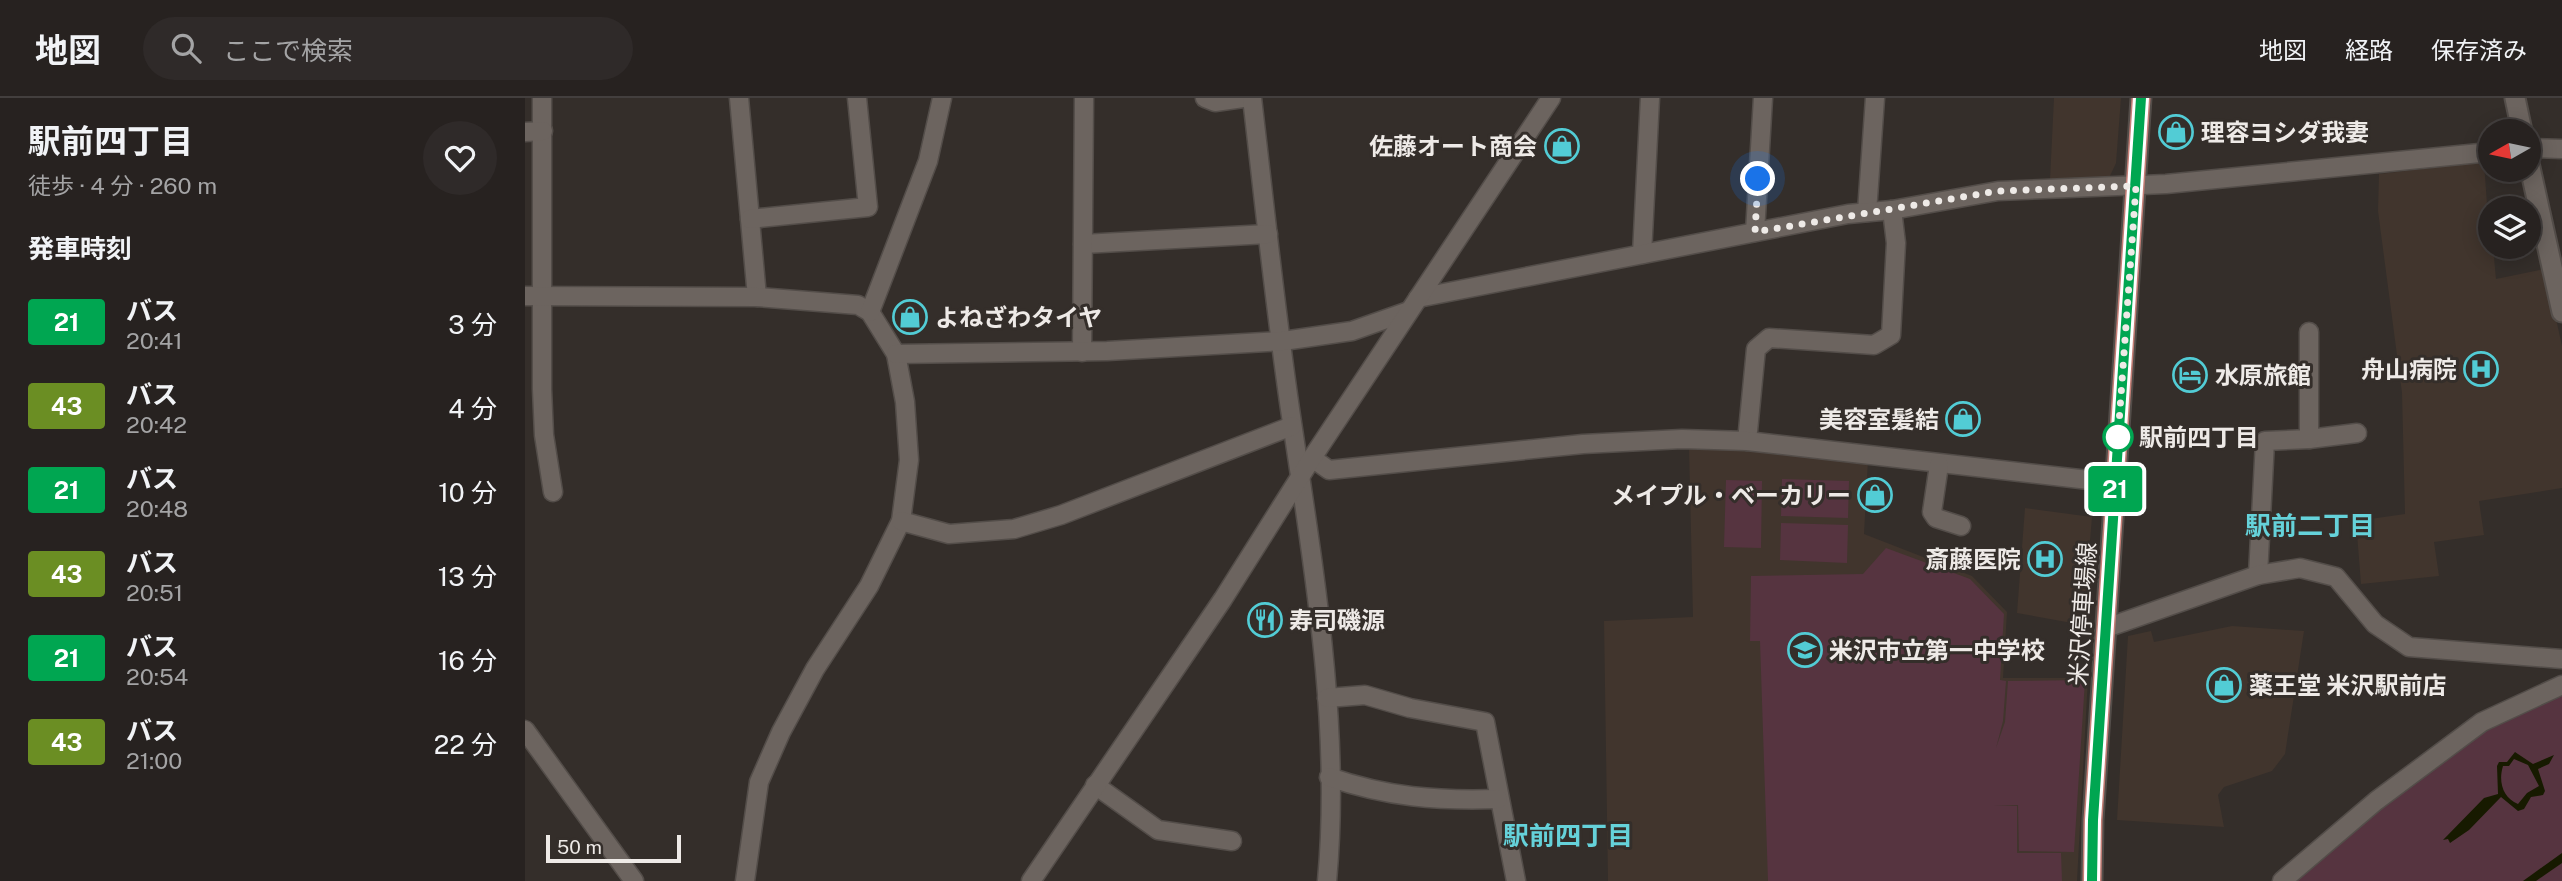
<!DOCTYPE html>
<html lang="ja">
<head>
<meta charset="utf-8">
<style>
  body { margin:0; font-family:"Public Sans","Noto Sans JP",sans-serif; background:#2f2a29; color:#f1f3f6; height:100vh; display:flex; flex-direction:column; font-size:26px; white-space:nowrap }
  * { box-sizing:border-box; margin:0 }
  p { font-size:23px; color:#a4a4a5 }
  .icon { flex:none; width:38px; height:38px; fill:none; stroke:currentColor; stroke-width:2; stroke-linecap:round; stroke-linejoin:round }
  .map { position:relative; flex:1; overflow:hidden }
  .details { display:flex; flex-direction:column; background:#272220; width:525px }
  .details>* { flex:none }
  .badge { padding:0 14px; border-radius:5px; font-size:24px; line-height:46px }
  .needle { width:46px; rotate:261deg }
  .buttons { position:absolute; left:1953px; top:21px; display:grid; gap:14px }
  .buttons a { display:grid; place-items:center; width:63px; height:63px; border-radius:50%; background:#272220; box-shadow:0 4px 18px #0003,0 0 0 2px #433f3e; font-size:35px }
  .scale { position:absolute; left:21px; bottom:18px; width:135px; box-sizing:border-box; padding-left:7px; border:4px solid #eeeae7; border-top:0; font-size:19px; line-height:24px; white-space:nowrap; color:#eeeae7; -webkit-text-stroke:5px #342e2a; paint-order:stroke }
  .you { position:absolute; width:35px; height:35px; margin:-18px; border:5px solid #fff; border-radius:50%; background:#1a73e8; box-shadow:0 0 0 10px #1a73e833 }
  .map>.badge { position:absolute; translate:-50% -50%; box-shadow:0 0 0 4px #fff }
  h2 { padding:0 28px; font-size:26px; line-height:63px }
  .round { display:grid; place-items:center; flex:none; width:74px; height:74px; border-radius:37px; background:#2f2a29 }
  .summary { display:flex; align-items:center; justify-content:space-between; height:119px; padding:0 28px }
  h1 { font-size:33px; font-weight:700; line-height:52px }
  ul { padding:0; list-style:none }
  li { display:flex; align-items:center; gap:21px; height:84px; padding:0 28px }
  li div { flex:1 }
  li b { display:block; font-size:26px }
  li em { font-style:normal }
  li .badge { min-width:77px; font-weight:700; text-align:center }
  header { display:flex; align-items:center; gap:42px; box-sizing:border-box; height:98px; padding:0 35px; background:#272220; border-bottom:2px solid #433f3e }
  header strong { font-size:33px }
  nav { display:flex; gap:38px; margin-inline-start:auto; font-size:24px }
  .search { width:490px; height:63px; background:#2f2a29; display:flex; align-items:center; gap:18px; box-sizing:border-box; padding:0 24px; border-radius:38px; color:#a4a4a5; font-size:26px }
  main { display:flex; flex:1; min-height:0 }
  .map>svg:first-child { display:block }
</style>
</head>
<body>
<header>
<strong>地図</strong>
<div class="search"><svg class="icon" aria-label="search" viewBox="0 0 24 24"><circle cx="10" cy="10" r="6"/><path d="M15 15l6 6"/></svg>ここで検索</div>
<nav><a>地図</a><a>経路</a><a>保存済み</a></nav>
</header>
<main>
<section class="details">
<div class="summary"><div><h1>駅前四丁目</h1><p>徒歩 · 4 分 · 260 m</p></div><a class="round"><svg class="icon" aria-label="heart" viewBox="0 0 24 24"><path d="M12 20l-8-8c-3-5 5-10 8-4 3-6 11-1 8 4z"/></svg></a></div>
<h2>発車時刻</h2>
<ul>
<li><span class="badge" style="background:#00a651;color:#fff">21</span><div><b>バス</b><p>20:41</p></div><em>3 分</em></li>
<li><span class="badge" style="background:#6b8e23;color:#fff">43</span><div><b>バス</b><p>20:42</p></div><em>4 分</em></li>
<li><span class="badge" style="background:#00a651;color:#fff">21</span><div><b>バス</b><p>20:48</p></div><em>10 分</em></li>
<li><span class="badge" style="background:#6b8e23;color:#fff">43</span><div><b>バス</b><p>20:51</p></div><em>13 分</em></li>
<li><span class="badge" style="background:#00a651;color:#fff">21</span><div><b>バス</b><p>20:54</p></div><em>16 分</em></li>
<li><span class="badge" style="background:#6b8e23;color:#fff">43</span><div><b>バス</b><p>21:00</p></div><em>22 分</em></li>
</ul>
</section>
<div class="map">
<svg width="2037" height="783" viewBox="0 0 2037 783">
  <rect width="100%" height="100%" fill="#342e2a"/>
  <g fill="#41352d">
    <polygon points="1529,0 1596,0 1591,65 1584,80 1525,82"/>
    <polygon points="1959,64 1965,149 1968,149 1971,181 2020,171 2037,248 2037,390 1954,403 1959,437 1909,444 1914,478 1836,486 1831,423 1880,416 1877,295 1853,113 1854,76"/>
    <polygon points="1164,349 1343,362 1339,436 1447,478 1482,514 1478,580 1563,580 1552,783 1083,783 1079,523 1168,519"/>
    <polygon points="1500,410 1567,419 1558,527 1492,515"/>
    <polygon points="1707,528 1779,533 1760,656 1747,673 1699,689 1693,697 1699,729 1592,722 1603,538 1626,533 1629,544"/>
  </g>
  <g fill="#563440">
    <polygon points="1257,381 1324,383 1323,420 1256,418"/>
    <polygon points="1201,382 1237,383 1236,450 1199,449"/>
    <polygon points="1256,425 1323,427 1322,465 1255,462"/>
    <polygon points="1361,450 1445,481 1479,516 1475,582 1481,583 1478,623 1471,650 1480,624 1483,583 1560,582 1549,754 1494,753 1493,707 1469,708 1492,708 1492,755 1536,755 1537,783 1243,783 1235,543 1225,543 1226,478 1338,476"/>
    <polygon points="2037,595 2037,783 1770,783 1856,707 1965,629"/>
  </g>
  <g fill="#171a00" fill-rule="evenodd">
    <path d="M 1990,654 L 2008,666 L 2029,657 L 2024,666 L 2013,671 L 2020,693 L 2018,697 L 2006,699 L 1999,711 L 1993,713 L 1976,699 L 1944,732 L 1925,745 L 1923,741 L 1918,742 L 1959,700 L 1973,696 L 1972,668 L 1974,664 L 1982,664 ZM 1989,661 L 2003,667 L 2014,688 L 2002,695 L 1993,706 C 1978,700 1973,684 1978,668 L 1984,668 Z"/>
    <polygon points="2037,755 2037,765 2011,783 1998,783"/>
  </g>
  <g fill="none" stroke-linecap="round" stroke-linejoin="round">
    <g stroke="#534d49" stroke-width="21">
      <g id="minor">
        <polyline points="17,0 17,291 19,337 28,394"/>
        <polyline points="214,0 232,199"/>
        <polyline points="680,0 690,4 718,0"/>
        <path d="M 727,0 C 740,110 751,221 768,331 C 790,478 816,633 802,783"/>
        <polyline points="0,34 18,33"/>
        <polyline points="2004,50 2037,51"/>
        <polyline points="1342,114 1350,0"/>
        <polyline points="225,121 343,109 332,0"/>
        <polyline points="1230,134 1238,0"/>
        <polyline points="558,146 743,136"/>
        <polyline points="1117,156 1125,0"/>
        <polyline points="0,198 232,199 333,207 345,214 371,256 380,304 384,362 376,423 344,488 290,571 256,634 234,684 220,783"/>
        <polyline points="893,200 1323,116 1367,112 1473,93 1641,86 1965,54"/>
        <polyline points="345,214 403,63 417,0"/>
        <polyline points="557,254 559,0"/>
        <polyline points="371,256 582,253 758,243 827,233 884,213"/>
        <polyline points="1784,341 1832,335"/>
        <polyline points="1222,343 1231,251 1244,240 1349,247 1366,237 1371,145 1367,112"/>
        <polyline points="787,360 804,372 1058,346 1157,341 1222,343 1590,385"/>
        <polyline points="1414,367 1407,414 1411,420 1436,428"/>
        <polyline points="376,423 424,436 489,431 536,417 767,328"/>
        <polyline points="1733,477 1740,343 1784,341 1784,234"/>
        <polyline points="1581,530 1733,477 1775,470 1811,479 1850,526 1884,549 2037,561"/>
        <polyline points="802,600 840,597 885,610 960,624 991,783"/>
        <polyline points="0,632 109,783"/>
        <path d="M 804,679 C 862,699 912,703 973,701"/>
        <polyline points="570,687 633,732 707,743"/>
        <polyline points="506,783 698,501 787,360 1026,0"/>
        <polyline points="1757,783 1851,703 1957,624 2037,587"/>
      </g>
    </g>
    <g stroke="#534d49" stroke-width="23">
      <g id="secondary">
        <polyline points="1990,0 1997,33"/>
        <polyline points="2004,65 2037,214"/>
      </g>
    </g>
    <g stroke="#534d49" stroke-width="23">
      <polyline id="primary" points="1567,783 1568,722 1616,0"/>
    </g>
    <use href="#minor" stroke="#6c645f" stroke-width="18"/>
    <use href="#secondary" stroke="#6c645f" stroke-width="19"/>
    <use href="#primary" stroke="#c47e76" stroke-width="19"/>
  </g>
  <g fill="none" stroke-linecap="round" stroke-linejoin="round">
    <g stroke="#fff" stroke-width="16">
      <polyline id="line" points="1567,783 1568,722 1616,0"/>
    </g>
    <use href="#line" stroke="#00a651" stroke-width="10"/>
    <polyline stroke="#eeeae7" stroke-width="7" stroke-dasharray="0 12.6" points="1233,81 1230,134 1473,93 1611,88 1593,339"/>
  </g>
  <defs>
    <g id="shop-ring" transform="scale(1.75)"><circle r="9.5" fill="#342e2a" stroke="#52ccd5" stroke-width="1.5"/><path d="M-5-2.5h2.3a2.7 3.5 0 0 1 5.4 0H5L5.5 6h-11ZM-1.5-2.5h3a1.5 2.3 0 0 0-3 0Z" fill="#52ccd5"/></g>
    <g id="hospital-ring" transform="scale(1.75)"><circle r="9.5" fill="#342e2a" stroke="#52ccd5" stroke-width="1.5"/><path d="M-5-5h3v3.5h4V-5h3V5h-3V1.5h-4V5h-3Z" fill="#52ccd5"/></g>
    <g id="hotel-ring" transform="scale(1.75)"><circle r="9.5" fill="#342e2a" stroke="#52ccd5" stroke-width="1.5"/><path d="M-6-4.5h1.5V1H6V5H4.5V3h-9V5H-6ZM-4 0a1.8 1.8 0 1 1 3.6 0ZM.5 0V-2.5h3Q6-2.5 6 0Z" fill="#52ccd5"/></g>
    <g id="restaurant-ring" transform="scale(1.75)"><circle r="9.5" fill="#342e2a" stroke="#52ccd5" stroke-width="1.5"/><path d="M-5-6h1v4h1v-4h1v4h1v-4h1v5L-1.5 .5V6h-2V.5L-5-1ZM5-6V6H3V1.5H1.5Q1.5-4 5-6Z" fill="#52ccd5"/></g>
    <g id="school-ring" transform="scale(1.75)"><circle r="9.5" fill="#342e2a" stroke="#52ccd5" stroke-width="1.5"/><path d="M0-5L7-2L0 1L-7-2ZM-4 1L0 2.5L4 1V4Q0 6-4 4Z" fill="#52ccd5"/></g>
  </defs>
  <g fill-rule="evenodd">
    <use href="#shop-ring" x="1651" y="34"/>
    <use href="#shop-ring" x="1037" y="48"/>
    <use href="#shop-ring" x="385" y="219"/>
    <use href="#hospital-ring" x="1956" y="271"/>
    <use href="#hotel-ring" x="1665" y="277"/>
    <use href="#shop-ring" x="1438" y="321"/>
    <use href="#shop-ring" x="1350" y="397"/>
    <use href="#hospital-ring" x="1520" y="461"/>
    <use href="#restaurant-ring" x="740" y="522"/>
    <use href="#school-ring" x="1280" y="552"/>
    <use href="#shop-ring" x="1699" y="587"/>
  </g>
  <circle fill="#fff" stroke="#00a651" stroke-width="3.5" cx="1593" cy="339" r="14"/>
  <g text-anchor="middle" dominant-baseline="central" stroke-width="6" stroke-linejoin="round" paint-order="stroke">
    <g font-size="24" font-weight="bold" fill="#eeeae7" stroke="#342e2a" text-anchor="start">
      <text x="1676" y="34">理容ヨシダ我妻</text>
      <text x="1012" y="48" text-anchor="end">佐藤オート商会</text>
      <text x="410" y="219">よねざわタイヤ</text>
      <text x="1932" y="271" text-anchor="end">舟山病院</text>
      <text x="1690" y="277">水原旅館</text>
      <text x="1414" y="321" text-anchor="end">美容室髪結</text>
      <text x="1326" y="397" text-anchor="end">メイプル・ベーカリー</text>
      <text x="1496" y="461" text-anchor="end">斎藤医院</text>
      <text x="764" y="522">寿司磯源</text>
      <text x="1304" y="552">米沢市立第一中学校</text>
      <text x="1724" y="587">薬王堂 米沢駅前店</text>
    </g>
    <g font-size="24" font-weight="bold" fill="#eeeae7" stroke="#342e2a" text-anchor="start">
      <text x="1614" y="339">駅前四丁目</text>
    </g>
    <g font-size="24" fill="#eeeae7" stroke="#342e2a">
      <text transform="translate(1557 516) rotate(-86)">米沢停車場線</text>
    </g>
    <g font-size="26" font-weight="bold" fill="#65d2da" stroke="#342e2a">
      <text x="1785" y="427">駅前二丁目</text>
      <text x="1043" y="737">駅前四丁目</text>
    </g>
  </g>
</svg>
<div class="buttons">
<a><svg class="needle" viewBox="-14 -14 28 28"><path d="M0-13l5 13h-10z" fill="#e53935"/><path d="M0 13l5-13h-10z" fill="#a4a4a5"/></svg></a>
<a><svg class="icon" aria-label="layers" viewBox="0 0 24 24"><path d="M12 4l9 5-9 5-9-5zM3 14l9 5 9-5"/></svg></a>
</div>
<div class="scale">50 m</div>
<div class="you" style="left:1233px;top:81px"></div>
<b class="badge" style="left:1590px;top:391px;background:#00a651;color:#fff">21</b>
</div>
</main>
</body>
</html>
